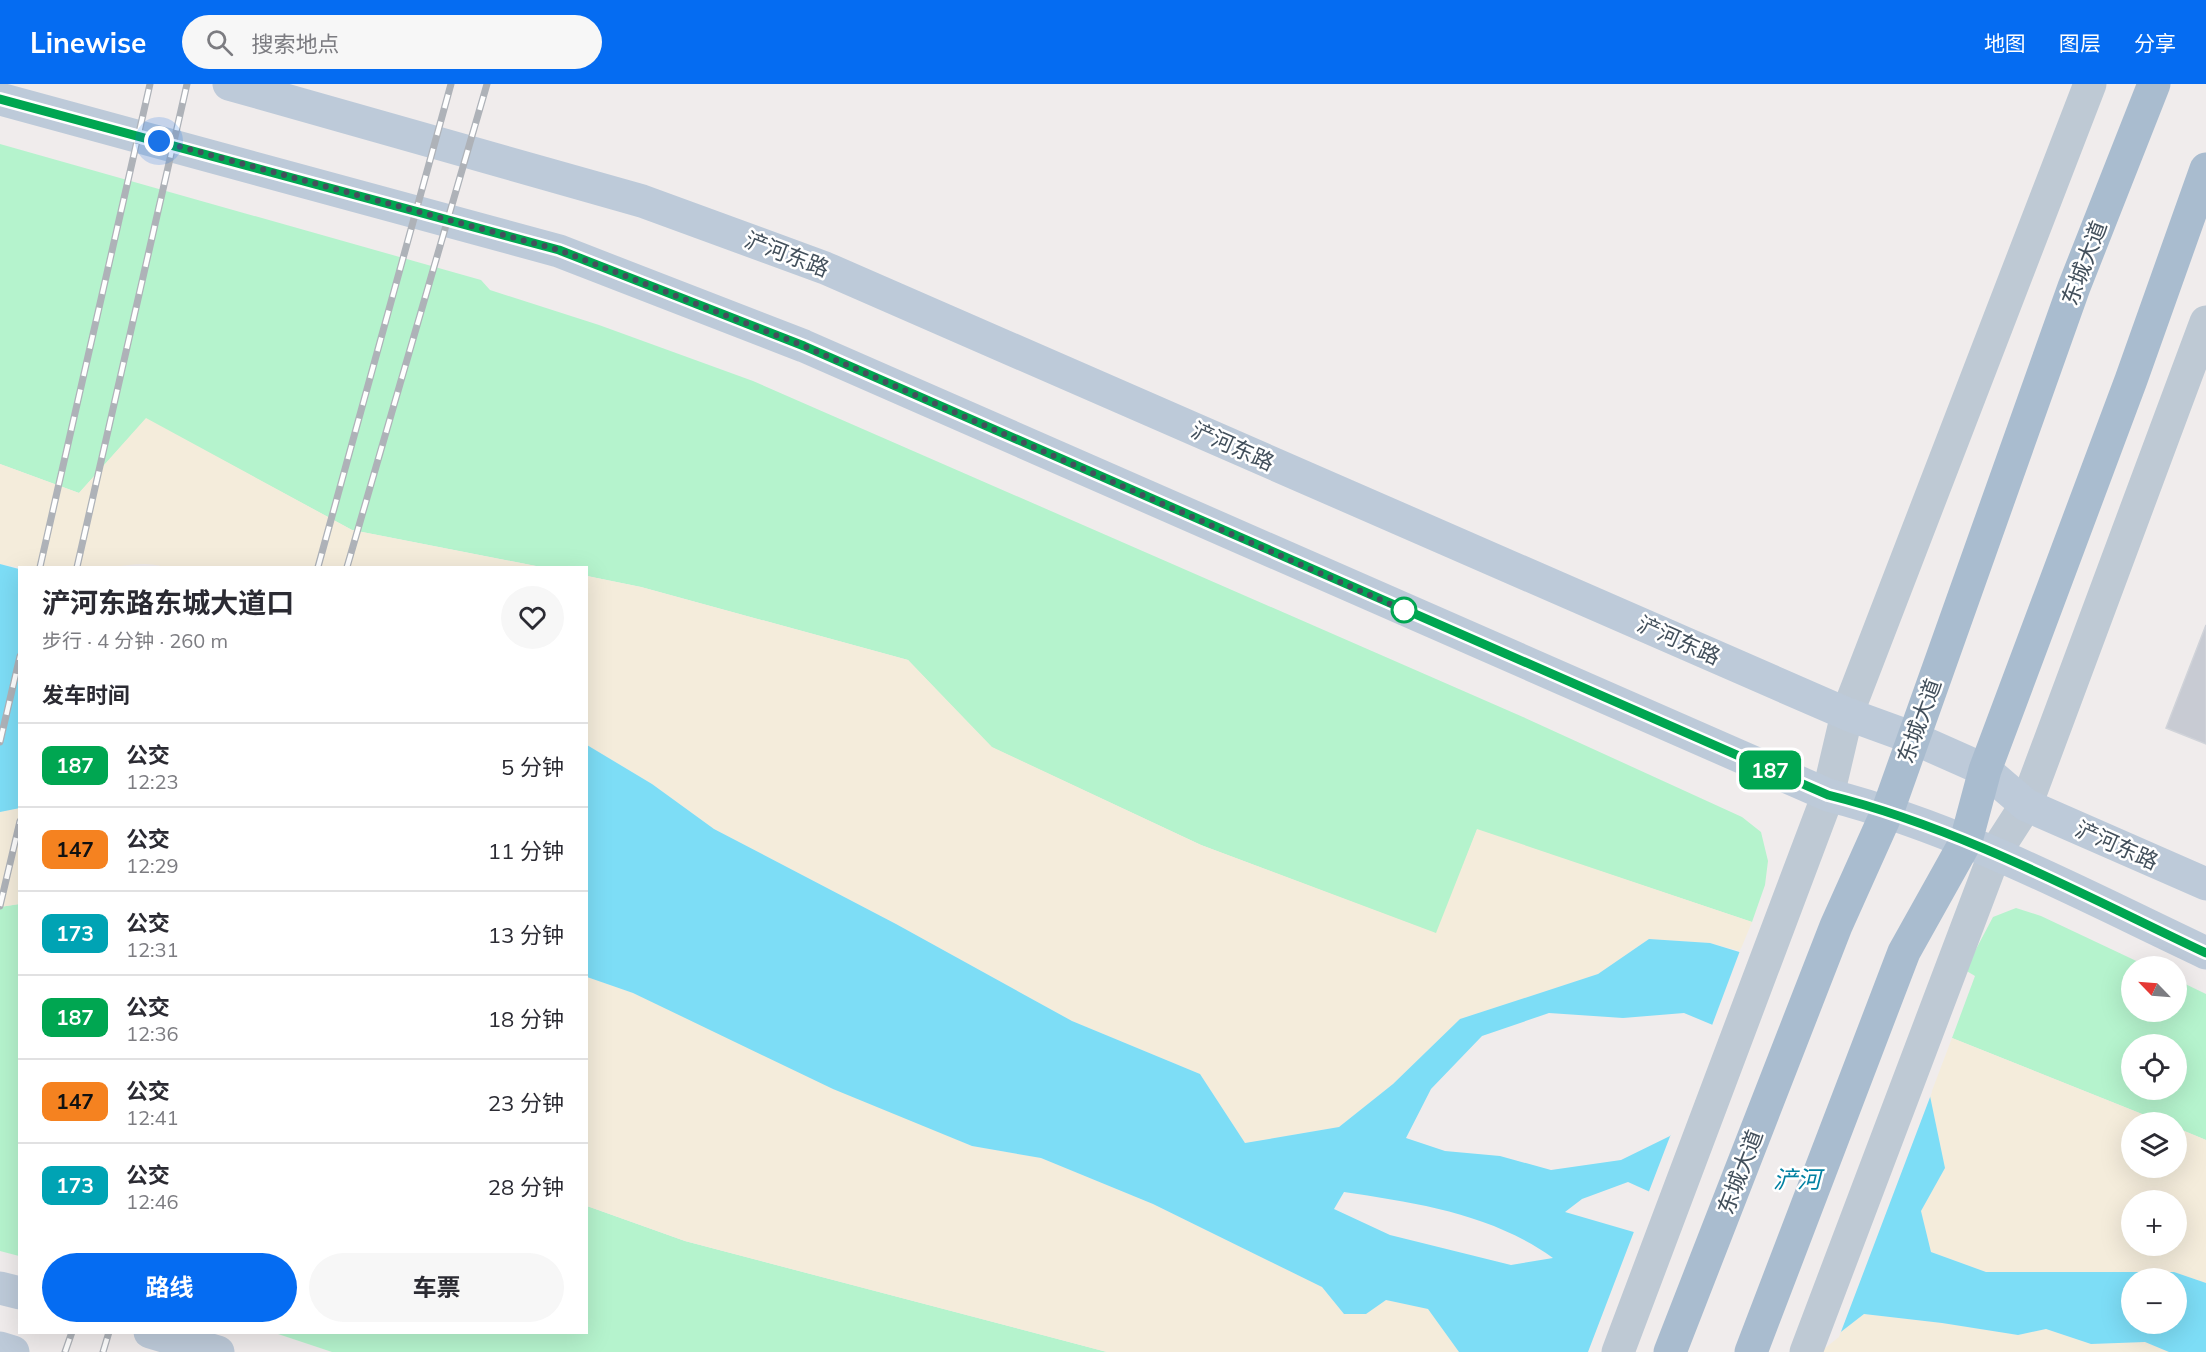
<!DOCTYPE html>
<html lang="zh">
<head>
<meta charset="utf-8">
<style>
  body { margin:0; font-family:Mulish,"Noto Sans SC",sans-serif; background:#f7f7f7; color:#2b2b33; height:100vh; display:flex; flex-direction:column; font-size:22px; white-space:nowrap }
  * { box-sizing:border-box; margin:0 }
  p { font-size:20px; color:#7c7c81 }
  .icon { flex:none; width:33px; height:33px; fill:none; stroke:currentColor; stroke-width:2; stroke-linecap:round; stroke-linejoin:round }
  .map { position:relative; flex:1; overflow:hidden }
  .details { position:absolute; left:18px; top:482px; width:570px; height:768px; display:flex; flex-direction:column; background:#fff; border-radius:0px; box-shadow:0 6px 24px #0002 }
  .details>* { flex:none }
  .badge { padding:0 12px; border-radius:9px; font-size:21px; line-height:39px }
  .needle { width:39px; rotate:295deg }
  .fabs { position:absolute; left:2121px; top:872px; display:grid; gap:12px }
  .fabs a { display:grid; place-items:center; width:66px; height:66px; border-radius:50%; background:#fff; box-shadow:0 6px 24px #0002; font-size:30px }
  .you { position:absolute; width:30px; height:30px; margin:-15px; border:4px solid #fff; border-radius:50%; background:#1a73e8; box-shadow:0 0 0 9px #1a73e833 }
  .map>.badge { position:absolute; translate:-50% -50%; box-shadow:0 0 0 3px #fff }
  h2 { padding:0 24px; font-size:22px; line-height:54px }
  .round { display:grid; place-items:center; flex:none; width:63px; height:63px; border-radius:32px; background:#f7f7f7 }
  .headline { display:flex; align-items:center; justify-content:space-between; height:102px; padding:0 24px }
  h1 { font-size:28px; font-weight:700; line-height:45px }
  .button { display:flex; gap:12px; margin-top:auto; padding:12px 24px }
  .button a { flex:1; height:69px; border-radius:36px; background:#056cf2; color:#fff; font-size:24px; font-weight:700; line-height:69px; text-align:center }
  .button a+a { background:#f7f7f7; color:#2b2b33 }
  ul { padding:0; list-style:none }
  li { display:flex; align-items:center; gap:18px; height:84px; padding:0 24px; border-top:2px solid #e1e1e2 }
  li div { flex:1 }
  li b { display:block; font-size:22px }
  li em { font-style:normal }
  li .badge { min-width:66px; font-weight:700; text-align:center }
  header { display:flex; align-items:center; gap:36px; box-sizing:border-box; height:84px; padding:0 30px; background:#056cf2; color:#fff }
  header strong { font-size:28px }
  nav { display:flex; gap:33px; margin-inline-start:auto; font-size:21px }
  .search { width:420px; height:54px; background:#f7f7f7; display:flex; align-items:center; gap:15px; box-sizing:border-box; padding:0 21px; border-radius:33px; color:#7c7c81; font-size:22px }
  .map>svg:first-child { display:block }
</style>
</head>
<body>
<header>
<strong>Linewise</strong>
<div class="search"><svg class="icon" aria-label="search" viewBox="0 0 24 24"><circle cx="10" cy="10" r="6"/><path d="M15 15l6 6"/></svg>搜索地点</div>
<nav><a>地图</a><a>图层</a><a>分享</a></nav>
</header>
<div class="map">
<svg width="2206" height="1268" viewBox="0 0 2206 1268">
  <rect width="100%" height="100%" fill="#f0ecec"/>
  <g fill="#b5f3cd" fill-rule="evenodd">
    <polygon points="0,60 481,196 490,206 599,241 753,297 1523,633 1742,733 1761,748 1768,777 1765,801 1752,838 1477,746 1437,850 1201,761 991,663 908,576 641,503 587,492 586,483 541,483 352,446 146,335 79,409 0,380"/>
    <polygon points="19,820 20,820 19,1172 0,1167 0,823"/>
    <path d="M 2016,824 L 2041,832 L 2147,882 L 2132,882 L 2132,927 L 2176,927 L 2177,896 L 2206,910 L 2206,1056 L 2177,1044 L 2176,1038 L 2162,1038 L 1952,954 L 1975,892 L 1965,886 L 1993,833 ZM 2132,960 L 2176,960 L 2176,1005 L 2132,1005 Z"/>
    <polygon points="587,1122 685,1157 1107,1268 332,1268 272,1248 586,1248"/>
  </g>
  <g fill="#f4ecdb" fill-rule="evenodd">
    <path d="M 146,334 L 352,446 L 541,483 L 164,483 C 145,477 129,482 109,483 C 74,484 32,487 0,480 L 0,380 L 79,409 Z"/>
    <polygon points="587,492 641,503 908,576 992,663 1201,761 1436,849 1477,745 1752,838 1740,867 1710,859 1649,855 1598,890 1460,935 1393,1000 1339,1043 1245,1059 1200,990 1072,937 896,840 714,745 652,700 587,661"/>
    <polygon points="19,724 19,820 0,823 0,728"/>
    <polygon points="587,893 633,909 971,1062 1041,1074 1153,1120 1322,1203 1344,1230 1366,1230 1386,1216 1429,1225 1459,1268 1107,1268 685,1157 587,1122"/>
    <path d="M 1952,954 L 2162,1038 L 2132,1038 L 2132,1083 L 2176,1083 L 2177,1044 L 2206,1056 L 2206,1199 L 2174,1188 L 1986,1188 L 1931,1168 L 1921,1127 L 1945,1084 L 1930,1012 ZM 2132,1116 L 2176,1116 L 2176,1161 L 2132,1161 Z"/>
    <polygon points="1864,1230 1942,1239 2018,1251 2046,1245 2091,1260 2145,1258 2169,1268 1815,1268"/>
  </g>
  <g fill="#7dddf6" fill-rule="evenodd">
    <polygon points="0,480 19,485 20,724 0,728"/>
    <path d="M 587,661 L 652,700 L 714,745 L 896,840 L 1072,937 L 1200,990 L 1245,1059 L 1339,1043 L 1393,1000 L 1460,935 L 1598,890 L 1649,855 L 1710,859 L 1759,874 L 1930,1012 L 1945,1084 L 1921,1127 L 1931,1168 L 1986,1188 L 2174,1188 L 2206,1199 L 2206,1268 L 2169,1268 L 2145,1258 L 2091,1260 L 2046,1245 L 2018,1251 L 1942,1239 L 1864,1230 L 1815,1268 L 1459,1268 L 1428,1225 L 1386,1216 L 1366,1230 L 1344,1230 L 1322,1203 L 1153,1120 L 1041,1074 L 972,1062 L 833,1005 L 633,909 L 587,893 ZM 1549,929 L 1623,934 L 1684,929 L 1732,949 L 1713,993 L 1670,1052 L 1621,1076 L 1551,1086 L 1500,1072 L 1445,1067 L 1406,1054 L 1431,1005 L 1482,952 ZM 1628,1098 L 1670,1117 L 1644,1151 L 1565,1128 L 1582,1115 ZM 1344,1108 C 1417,1119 1492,1130 1553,1174 L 1511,1181 L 1390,1151 L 1334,1125 ZM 2132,1194 L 2176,1194 L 2176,1239 L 2132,1239 Z"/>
  </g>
  <polygon fill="#f0ecec" points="1741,864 1761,871 1802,897 1866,930 1917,977 1932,1008 1839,1253 1820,1268 1588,1268 1635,1145 1643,1148 1665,1118 1648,1110 1674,1042 1711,991 1728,951 1711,944"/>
  <polygon fill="#c8cbd3" stroke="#d0d3d9" stroke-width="1.5" points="2206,541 2206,660 2166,644"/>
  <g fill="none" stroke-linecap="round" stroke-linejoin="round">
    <g stroke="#bec9d4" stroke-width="33">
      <polyline points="1618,1268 1828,711 1847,630 2090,0"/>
      <polyline points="1806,1268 1995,769 2026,721 2206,238"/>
    </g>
    <g stroke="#bdcad9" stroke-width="33">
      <polyline points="229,0 642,117 825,184 1847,630 1913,654 1985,686 2026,721 2206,800"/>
      <path d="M 0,15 L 559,167 L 804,262 L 1828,711 C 1961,745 2083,811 2206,869"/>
      <polyline points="0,1204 20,1209"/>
      <polyline points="150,1248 218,1268"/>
      <polyline points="0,1264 13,1268"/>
    </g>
    <g stroke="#a9bccf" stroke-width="33">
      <polyline points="1670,1268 1836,842 1888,726 2074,203 2154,0"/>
      <polyline points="1751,1268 1904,868 1966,757 1985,686 2131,296 2206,85"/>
    </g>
    <g stroke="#aeb2b8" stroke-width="7">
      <g id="rail">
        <polyline points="40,483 150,0"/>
        <polyline points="77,483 187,0"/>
        <polyline points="318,483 451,0"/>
        <polyline points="347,483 487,0"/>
        <polyline points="0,658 20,572"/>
        <polyline points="0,822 20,737"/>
        <polyline points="65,1268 72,1248"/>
        <polyline points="103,1268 109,1248"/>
      </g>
    </g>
    <use href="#rail" stroke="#fff" stroke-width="4.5" stroke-dasharray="14" stroke-linecap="butt"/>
  </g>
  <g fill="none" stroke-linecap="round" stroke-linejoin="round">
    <g stroke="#fff" stroke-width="14">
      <path id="line" d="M 0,15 L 559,166 L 804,262 L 1828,711 C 1961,744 2083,811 2206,869"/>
    </g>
    <use href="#line" stroke="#00a651" stroke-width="9"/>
    <polyline stroke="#43505c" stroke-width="6" stroke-dasharray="0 10.8" points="159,57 559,166 804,262 1404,526"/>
  </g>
  <circle fill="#fff" stroke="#00a651" stroke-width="3" cx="1404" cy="526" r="12"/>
  <g text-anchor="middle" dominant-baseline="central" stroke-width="5" stroke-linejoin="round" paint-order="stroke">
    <g font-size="22" fill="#43505c" stroke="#fff">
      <text transform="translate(787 170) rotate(21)">浐河东路</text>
      <text transform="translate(2084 179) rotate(-69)">东城大道</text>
      <text transform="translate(1233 362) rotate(24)">浐河东路</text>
      <text transform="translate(1679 556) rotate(24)">浐河东路</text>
      <text transform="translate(1919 637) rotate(-70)">东城大道</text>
      <text transform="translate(2117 761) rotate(24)">浐河东路</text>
      <text transform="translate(1740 1088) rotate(-69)">东城大道</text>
    </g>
    <g font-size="24" font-style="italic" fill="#0281a2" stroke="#fff">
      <text x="1797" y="1095">浐河</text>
    </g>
  </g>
</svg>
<div class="fabs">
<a><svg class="needle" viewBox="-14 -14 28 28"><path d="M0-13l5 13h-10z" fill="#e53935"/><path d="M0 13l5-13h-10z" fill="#7c7c81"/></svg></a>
<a><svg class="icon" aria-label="locate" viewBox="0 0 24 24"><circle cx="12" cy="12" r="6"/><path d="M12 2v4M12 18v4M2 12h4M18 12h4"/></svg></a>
<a><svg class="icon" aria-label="layers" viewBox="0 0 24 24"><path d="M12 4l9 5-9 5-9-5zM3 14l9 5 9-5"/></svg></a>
<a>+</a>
<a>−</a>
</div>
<div class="you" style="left:159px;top:57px"></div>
<b class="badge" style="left:1770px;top:686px;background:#00a651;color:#fff">187</b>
<section class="details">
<div class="headline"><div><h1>浐河东路东城大道口</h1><p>步行 · 4 分钟 · 260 m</p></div><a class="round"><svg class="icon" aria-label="heart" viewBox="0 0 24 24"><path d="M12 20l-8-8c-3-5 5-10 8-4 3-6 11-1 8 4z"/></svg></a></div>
<h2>发车时间</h2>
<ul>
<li><span class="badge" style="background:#00a651;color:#fff">187</span><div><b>公交</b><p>12:23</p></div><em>5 分钟</em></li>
<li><span class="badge" style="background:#f58220;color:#111">147</span><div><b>公交</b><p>12:29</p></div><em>11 分钟</em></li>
<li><span class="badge" style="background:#00a3b4;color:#fff">173</span><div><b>公交</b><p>12:31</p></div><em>13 分钟</em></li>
<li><span class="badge" style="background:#00a651;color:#fff">187</span><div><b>公交</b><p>12:36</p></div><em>18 分钟</em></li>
<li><span class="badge" style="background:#f58220;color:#111">147</span><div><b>公交</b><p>12:41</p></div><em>23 分钟</em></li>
<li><span class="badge" style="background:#00a3b4;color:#fff">173</span><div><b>公交</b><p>12:46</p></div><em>28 分钟</em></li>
</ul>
<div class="button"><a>路线</a><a>车票</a></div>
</section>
</div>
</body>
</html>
